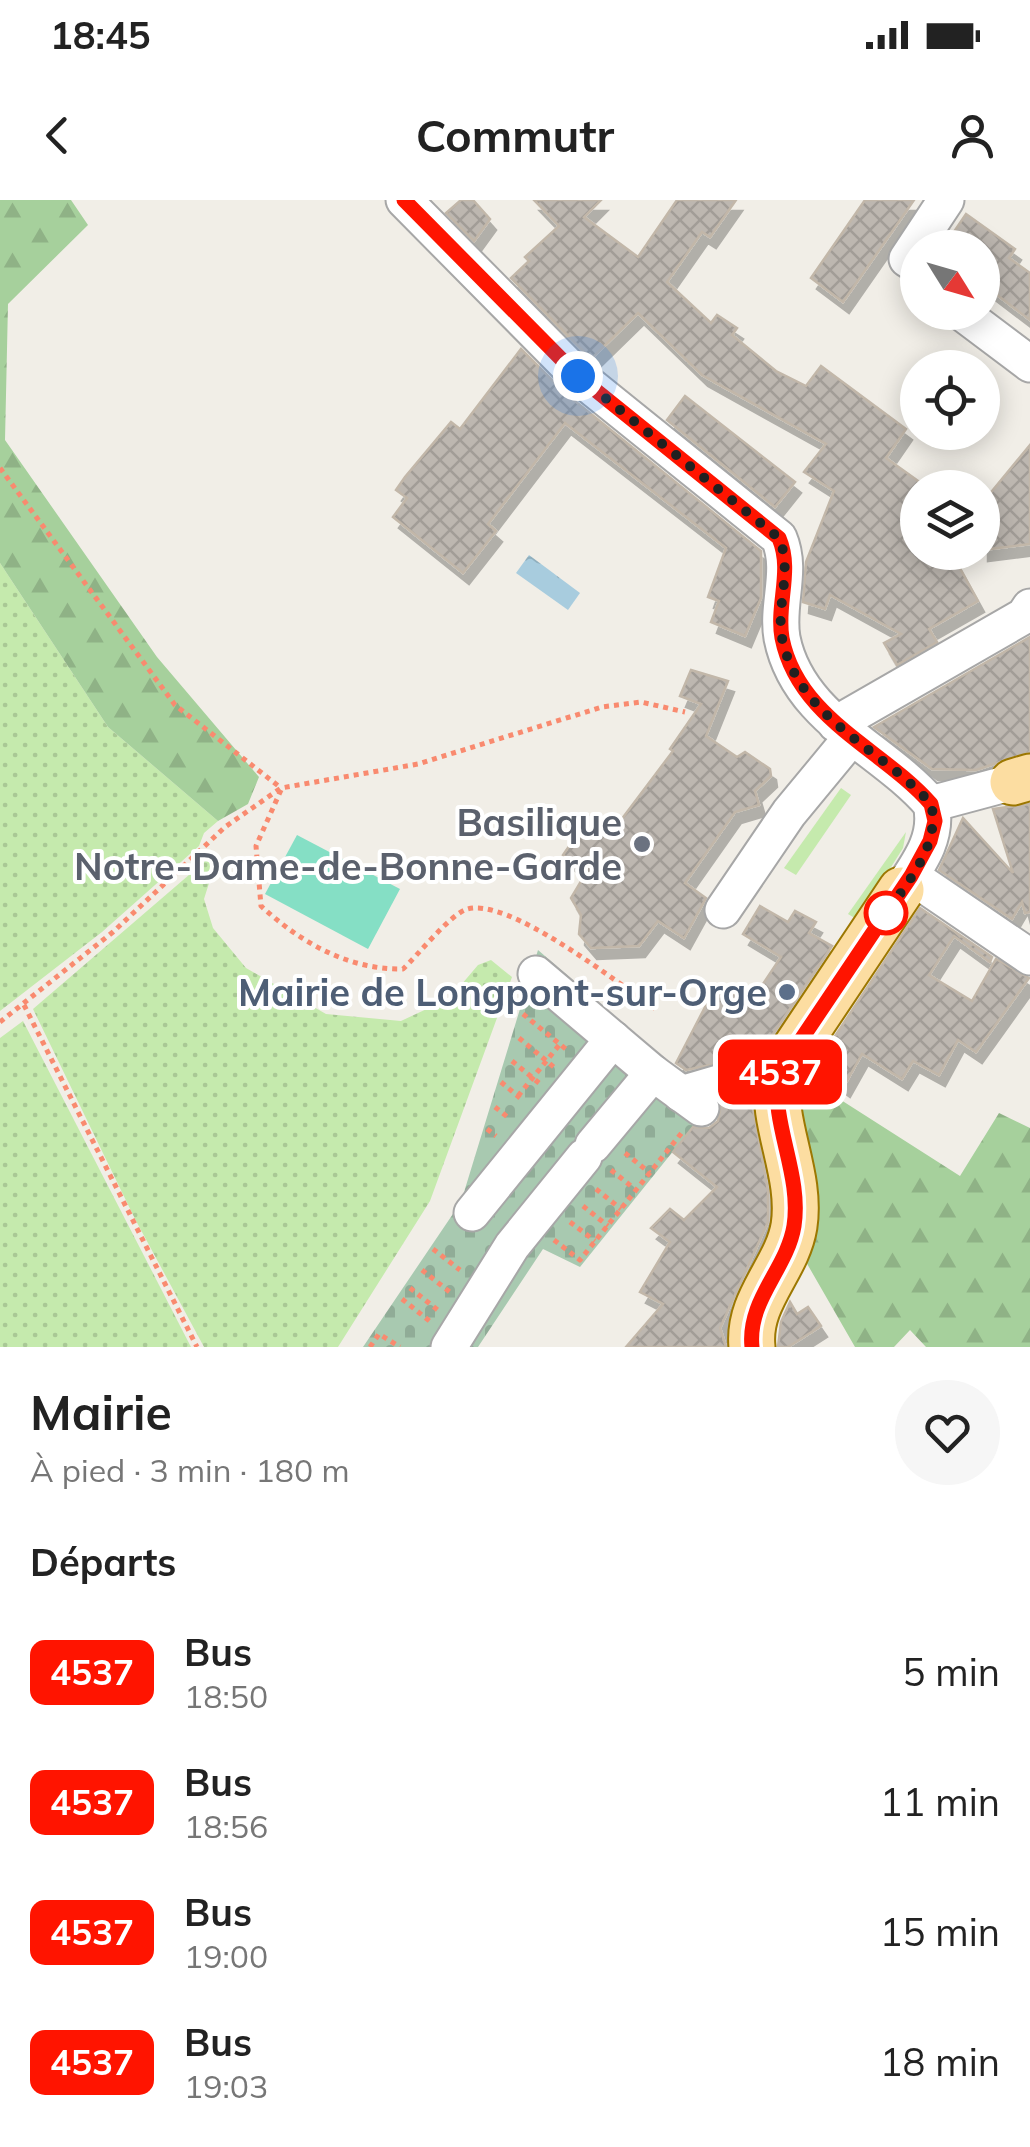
<!DOCTYPE html>
<html lang="fr">
<head>
<meta charset="utf-8">
<style>
  body { margin:0; font-family:Mulish,sans-serif; background:#f6f6f6; color:#222; height:100vh; display:flex; flex-direction:column; font-size:38px; white-space:nowrap }
  * { box-sizing:border-box; margin:0 }
  p { font-size:32px; color:#767676 }
  .icon { flex:none; width:55px; height:55px; fill:none; stroke:currentColor; stroke-width:2; stroke-linecap:round; stroke-linejoin:round }
  .map { position:relative; height:1147px; overflow:hidden }
  .drawer { display:flex; flex-direction:column; background:#fff; flex:1 }
  .drawer>* { flex:none }
  .badge { padding:0 20px; border-radius:15px; font-size:35px; line-height:65px }
  .needle { width:65px; rotate:127deg }
  .controls { position:absolute; left:900px; top:30px; display:grid; gap:20px }
  .controls a { display:grid; place-items:center; width:100px; height:100px; border-radius:50%; background:#fff; box-shadow:0 5px 25px #0003; font-size:50px }
  .you { position:absolute; width:50px; height:50px; margin:-25px; border:8px solid #fff; border-radius:50%; background:#1a73e8; box-shadow:0 0 0 15px #1a73e833 }
  .map>.badge { position:absolute; translate:-50% -50%; box-shadow:0 0 0 5px #fff }
  h2 { padding:0 30px; font-size:38px; line-height:90px }
  .round { display:grid; place-items:center; flex:none; width:105px; height:105px; border-radius:52px; background:#f6f6f6 }
  .headline { display:flex; align-items:center; justify-content:space-between; height:170px; padding:0 30px }
  h1 { font-size:48px; font-weight:700; line-height:75px }
  ul { padding:0; list-style:none }
  li { display:flex; align-items:center; gap:30px; height:130px; padding:0 30px }
  li div { flex:1 }
  li b { display:block; font-size:38px }
  li em { font-style:normal }
  li .badge { min-width:110px; font-weight:700; text-align:center }
  .status { display:flex; justify-content:space-between; align-items:center; height:70px; padding:0 50px; background:#fff; direction:ltr }
  .status svg { height:28px; fill:currentColor }
  header { display:flex; justify-content:space-between; align-items:center; height:130px; padding:0 30px; background:#fff; font-size:45px; font-weight:700 }
  .map>svg:first-child { display:block }
</style>
</head>
<body>
<div class="status"><b>18:45</b><svg viewBox="0 0 49 12"><path d="M0 12V9h3v3zM5 12V6h3v6zM10 12V3h3v9zM15 12V0h3v12zM26 1h20v11H26zM47 4h2v5h-2z"/></svg></div>
<header><svg class="icon" aria-label="back" viewBox="0 0 24 24"><path d="M15 5l-7 7 7 7"/></svg>Commutr<svg class="icon" aria-label="person" viewBox="0 0 24 24"><circle cx="12" cy="8" r="4"/><path d="M4 21q1-7 8-7t8 7"/></svg></header>
<div class="map">
<svg width="1030" height="1147" viewBox="0 0 1030 1147">
  <defs>
    <pattern id="grass-dots" width="8" height="8" patternUnits="userSpaceOnUse" patternTransform="scale(2.5)"><rect width="8" height="8" fill="#c5eaad"/><path d="M2 2h.1M6 6h.1" fill="none" stroke="#a9c895" stroke-width="1.8" stroke-linecap="round"/></pattern>
    <pattern id="forest-firs" width="22" height="20" patternUnits="userSpaceOnUse" patternTransform="scale(2.5)"><rect width="22" height="20" fill="#a6d09c"/><path d="M5 1l3.5 6h-7zM16 11l3.5 6h-7z" fill="#8fb286"/></pattern>
    <pattern id="cemetery-stones" width="16" height="16" patternUnits="userSpaceOnUse" patternTransform="scale(2.5)"><rect width="16" height="16" fill="#a8c9b0"/><path d="M2 7V4a2 2 0 0 1 4 0v3zM10 15v-3a2 2 0 0 1 4 0v3z" fill="#90ac97"/></pattern>
    <pattern id="water-ripples" width="26" height="14" patternUnits="userSpaceOnUse" patternTransform="scale(2.5)"><rect width="26" height="14" fill="#a8ccde"/><path d="M2 4q2-2 4 0t4 0M15 11q2-2 4 0t4 0" fill="none" stroke="#90afbe"/></pattern>
    <pattern id="building-cross-hatch" width="8" height="8" patternUnits="userSpaceOnUse" patternTransform="scale(2.5)"><rect width="8" height="8" fill="#bdb7b0"/><path d="M0 0l8 8M0 8l8-8" fill="none" stroke="#a29d97"/></pattern>
    <filter id="shadow"><feDropShadow dx="6" dy="11" stdDeviation="0" flood-color="#0004"/></filter>
  </defs>
  <rect width="100%" height="100%" fill="#f1eee7"/>
  <g fill="url(#grass-dots)">
    <polygon points="0,363 108,527 218,621 204,633 199,646 102,732 0,811"/>
    <polygon points="211,656 216,661 204,699 213,728 246,768 326,814 401,821 450,798 478,765 491,760 512,777 430,1001 338,1147 204,1147 135,1019 33,809"/>
    <polygon points="23,821 191,1147 0,1147 0,838"/>
  </g>
  <g fill="url(#forest-firs)">
    <polygon points="0,0 71,0 88,25 8,104 5,240 157,457 259,577 248,604 218,621 108,527 0,363"/>
    <polygon points="794,870 960,976 999,913 1030,928 1030,1147 926,1147 910,1130 894,1147 855,1147 802,1055"/>
  </g>
  <polygon fill="url(#cemetery-stones)" points="538,750 692,883 734,885 699,926 695,924 580,1067 543,1049 478,1147 363,1147 461,1002"/>
  <g fill="#c5eaad">
    <polygon points="841,588 851,595 796,675 784,668"/>
    <polygon points="906,632 903,648 858,720 848,714"/>
  </g>
  <polygon fill="#85dfc5" points="297,635 400,689 368,749 265,694"/>
  <polygon fill="url(#water-ripples)" points="529,355 580,393 568,410 516,373"/>
  <g fill="url(#building-cross-hatch)" stroke="#c2b7a9" stroke-width="2.5" filter="url(#shadow)">
    <polygon points="461,0 473,0 490,19 474,41 446,13"/>
    <polygon points="534,0 601,0 584,17 638,57 677,0 736,0 710,37 702,32 667,82 711,123 717,115 737,128 732,135 776,171 806,186 821,166 906,229 886,258 921,283 906,304 918,313 918,352 951,352 978,401 929,429 937,442 897,465 884,443 901,434 830,395 825,409 803,402 806,362 834,291 804,272 826,244 702,175 638,113 591,159 511,78 529,61 525,57 559,26"/>
    <polygon points="865,0 914,0 843,102 811,78"/>
    <polygon points="966,14 1015,49 1009,58 1030,73 1030,120 988,88 994,78 982,69 982,48 943,48"/>
    <polygon points="521,149 565,193 761,351 761,398 745,436 711,422 719,401 708,397 726,348 565,223 488,324 496,331 463,373 393,317 407,298 396,290 405,277 451,222 460,229"/>
    <polygon points="685,196 795,282 775,307 667,220"/>
    <polygon points="1030,245 1030,344 982,350 982,331 997,313 983,302"/>
    <polygon points="1030,437 1030,552 976,570 932,569 874,527"/>
    <polygon points="691,470 728,481 706,536 737,557 745,552 770,569 771,576 755,591 759,605 735,612 685,683 706,698 684,738 658,721 639,746 591,748 579,734 581,715 571,698 586,673 563,655 590,616 612,632 673,551 670,549 701,504 680,496"/>
    <polygon points="1030,604 1030,712 1025,713 1022,702 1012,719 939,670 963,618 1013,673 993,609"/>
    <polygon points="760,706 788,722 795,711 816,722 809,733 832,746 759,855 686,870 676,863 717,784 746,801 752,790 757,793 781,757 743,734"/>
    <polygon points="920,708 992,757 990,762 954,736 929,775 972,801 996,759 1029,778 976,852 958,840 939,875 913,861 902,879 862,854 844,886 816,865"/>
    <polygon points="751,898 768,991 768,1022 720,1128 726,1147 626,1147 663,1104 640,1092 670,1042 651,1028 670,1009 684,1020 717,987 673,952 693,927 709,928 718,921 721,904"/>
    <polygon points="790,1102 797,1114 808,1107 821,1126 788,1147 778,1147 781,1122"/>
  </g>
  <g fill="none" stroke-linecap="round" stroke-linejoin="round">
    <g stroke="#a7a7a7" stroke-width="39">
      <g id="minor">
        <path d="M 404,0 L 578,176 L 779,338 C 793,371 776,404 782,438 C 798,519 883,548 931,604 C 939,637 919,663 901,690"/>
        <polyline points="918,66 907,59 946,0"/>
        <polyline points="961,112 1030,164"/>
        <polyline points="836,524 1024,416 1030,407"/>
        <polyline points="931,604 1013,582"/>
        <polyline points="911,676 1030,757"/>
        <polyline points="723,710 789,613 851,538"/>
        <polyline points="536,774 653,873"/>
        <polyline points="681,894 732,879 778,874"/>
        <polyline points="593,945 653,873 701,908"/>
        <polyline points="472,1013 613,839"/>
        <polyline points="449,1147 512,1046 584,957"/>
      </g>
    </g>
    <g stroke="#9c7701" stroke-width="49">
      <g id="major">
        <polyline points="1013,582 1030,577"/>
        <path d="M 752,1147 C 747,1100 787,1069 794,1026 C 802,974 771,925 778,874 L 901,690"/>
      </g>
    </g>
    <g stroke="#f98a6f" stroke-width="5" stroke-dasharray="5 5" stroke-linecap="butt">
      <polyline points="0,268 175,505 281,588"/>
      <path d="M 281,590 L 256,646 L 261,706 C 300,742 348,770 403,769 C 418,755 448,717 465,710 C 505,693 621,786 656,809"/>
      <polyline points="24,805 197,1147"/>
      <polyline points="523,814 567,850"/>
      <polyline points="0,822 113,732 225,627 281,588 418,564 602,507 641,502 685,512"/>
      <polyline points="519,838 555,868"/>
      <polyline points="512,861 539,883"/>
      <polyline points="501,882 520,898"/>
      <polyline points="518,896 560,844"/>
      <polyline points="495,907 510,919"/>
      <polyline points="487,929 496,936"/>
      <polyline points="625,953 650,973"/>
      <polyline points="611,970 636,990"/>
      <polyline points="596,989 621,1009"/>
      <polyline points="583,1006 608,1026"/>
      <polyline points="570,1022 595,1041"/>
      <polyline points="554,1040 580,1060 684,930"/>
      <polyline points="433,1049 460,1070"/>
      <polyline points="422,1070 451,1093"/>
      <polyline points="410,1088 439,1111"/>
      <polyline points="402,1099 432,1123"/>
      <polyline points="370,1147 379,1134 400,1147"/>
    </g>
    <use href="#minor" stroke="#fff" stroke-width="35"/>
    <use href="#major" stroke="#fcdda1" stroke-width="45"/>
  </g>
  <g fill="none" stroke-linecap="round" stroke-linejoin="round">
    <g stroke="#fff" stroke-width="22">
      <path id="line" d="M 404,0 L 578,176 L 779,338 C 793,371 776,404 782,438 C 798,519 883,549 931,604 L 935,621 L 930,641 L 911,676 L 778,874 C 771,925 802,974 794,1026 C 787,1069 747,1100 752,1147"/>
    </g>
    <use href="#line" stroke="#ff1400" stroke-width="15"/>
    <path stroke="#202020" stroke-width="10" stroke-dasharray="0 18" d="M 578,176 L 779,338 C 793,371 776,404 782,438 C 798,519 883,549 931,604 C 941,643 908,683 886,713"/>
  </g>
  <circle fill="#6b7280" stroke="#fff" stroke-width="4" cx="642" cy="644" r="10"/>
  <circle fill="#fff" stroke="#ff1400" stroke-width="5" cx="886" cy="713" r="20"/>
  <circle fill="#5c6f8a" stroke="#fff" stroke-width="4" cx="787" cy="792" r="10"/>
  <g text-anchor="middle" dominant-baseline="central" stroke-width="8" stroke-linejoin="round" paint-order="stroke">
    <g font-size="38" font-weight="bold" fill="#5b616d" stroke="#fff" text-anchor="end">
      <text x="622" y="622">Basilique<tspan x="622" dy="44">Notre-Dame-de-Bonne-Garde</tspan></text>
    </g>
    <g font-size="38" font-weight="bold" fill="#4e5e75" stroke="#fff" text-anchor="end">
      <text x="767" y="792">Mairie de Longpont-sur-Orge</text>
    </g>
  </g>
</svg>
<div class="controls">
<a><svg class="needle" viewBox="-14 -14 28 28"><path d="M0-13l5 13h-10z" fill="#e53935"/><path d="M0 13l5-13h-10z" fill="#767676"/></svg></a>
<a><svg class="icon" aria-label="locate" viewBox="0 0 24 24"><circle cx="12" cy="12" r="6"/><path d="M12 2v4M12 18v4M2 12h4M18 12h4"/></svg></a>
<a><svg class="icon" aria-label="layers" viewBox="0 0 24 24"><path d="M12 4l9 5-9 5-9-5zM3 14l9 5 9-5"/></svg></a>
</div>
<div class="you" style="left:578px;top:176px"></div>
<b class="badge" style="left:780px;top:872px;background:#ff1400;color:#fff">4537</b>
</div>
<section class="drawer">
<div class="headline"><div><h1>Mairie</h1><p>À pied · 3 min · 180 m</p></div><a class="round"><svg class="icon" aria-label="heart" viewBox="0 0 24 24"><path d="M12 20l-8-8c-3-5 5-10 8-4 3-6 11-1 8 4z"/></svg></a></div>
<h2>Départs</h2>
<ul>
<li><span class="badge" style="background:#ff1400;color:#fff">4537</span><div><b>Bus</b><p>18:50</p></div><em>5 min</em></li>
<li><span class="badge" style="background:#ff1400;color:#fff">4537</span><div><b>Bus</b><p>18:56</p></div><em>11 min</em></li>
<li><span class="badge" style="background:#ff1400;color:#fff">4537</span><div><b>Bus</b><p>19:00</p></div><em>15 min</em></li>
<li><span class="badge" style="background:#ff1400;color:#fff">4537</span><div><b>Bus</b><p>19:03</p></div><em>18 min</em></li>
</ul>
</section>
</body>
</html>
